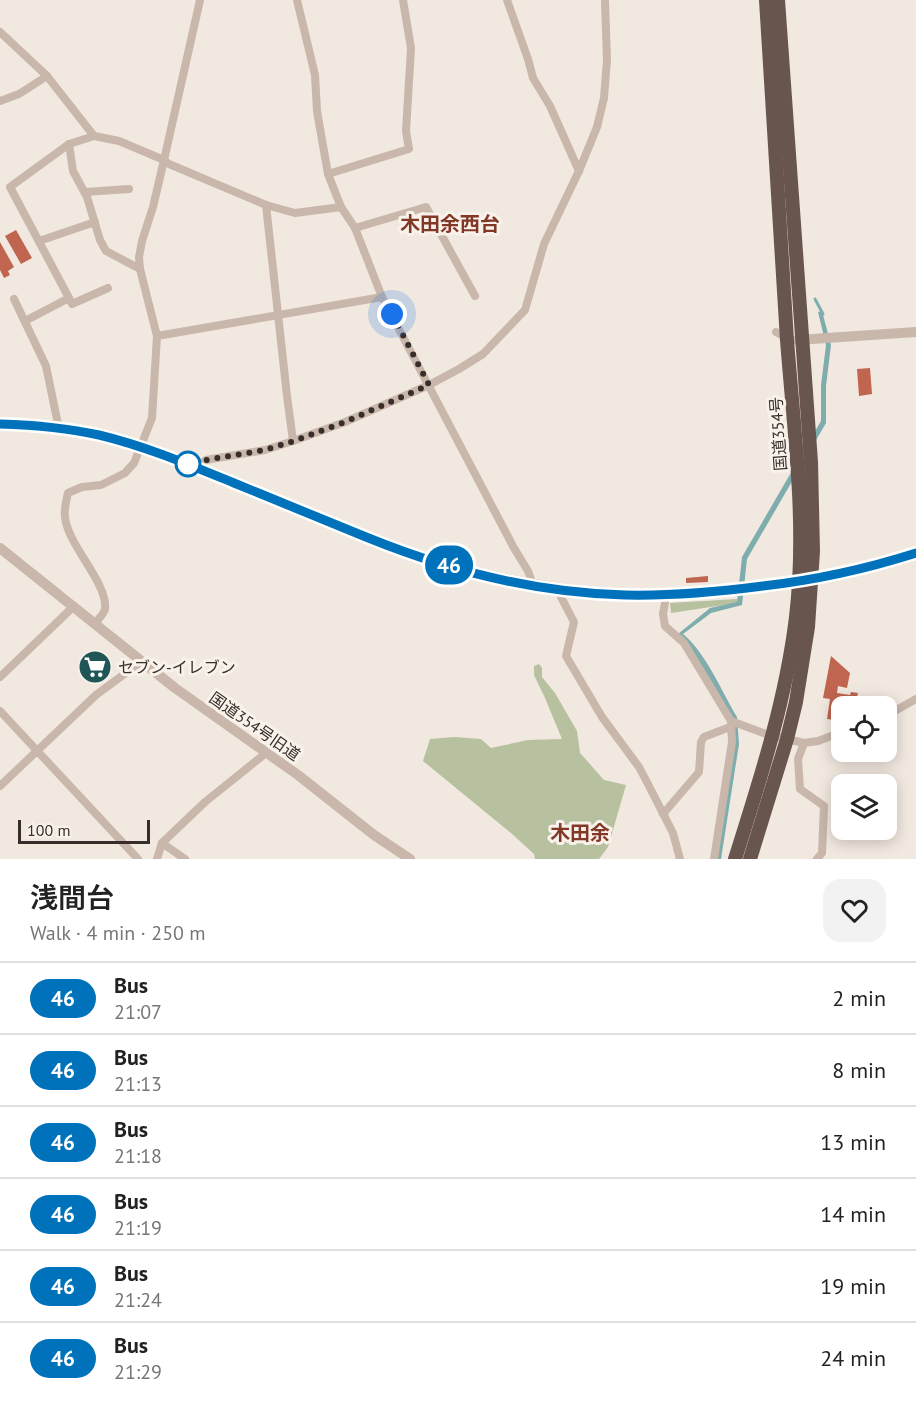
<!DOCTYPE html>
<html lang="en">
<head>
<meta charset="utf-8">
<style>
  body { margin:0; font-family:"PT Sans","Noto Sans JP",sans-serif; background:#f2f2f2; color:#222; height:100vh; display:flex; flex-direction:column; font-size:22px; white-space:nowrap }
  * { box-sizing:border-box; margin:0 }
  p { font-size:20px; color:#767676 }
  .icon { flex:none; width:33px; height:33px; fill:none; stroke:currentColor; stroke-width:2; stroke-linecap:round; stroke-linejoin:round }
  .map { position:relative; height:859px; overflow:hidden }
  .panel { display:flex; flex-direction:column; background:#fff; flex:1 }
  .panel>* { flex:none }
  .badge { padding:0 12px; border-radius:20px; font-size:21px; line-height:39px }
  .controls { position:absolute; left:831px; top:696px; display:grid; gap:12px }
  .controls a { display:grid; place-items:center; width:66px; height:66px; border-radius:12px; background:#fff; box-shadow:0 3px 15px #0003; font-size:30px }
  .scale { position:absolute; left:18px; bottom:15px; width:132px; box-sizing:border-box; padding-left:6px; border:3px solid #372d2a; border-top:0; font-size:16px; line-height:21px; white-space:nowrap; color:#372d2a; -webkit-text-stroke:4px #f9f2eb; paint-order:stroke }
  .you { position:absolute; width:30px; height:30px; margin:-15px; border:4px solid #fff; border-radius:50%; background:#1a73e8; box-shadow:0 0 0 9px #1a73e833 }
  .map>.badge { position:absolute; translate:-50% -50%; box-shadow:0 0 0 3px #fff }
  .round { display:grid; place-items:center; flex:none; width:63px; height:63px; border-radius:18px; background:#f2f2f2 }
  .headline { display:flex; align-items:center; justify-content:space-between; height:102px; padding:0 30px }
  h1 { font-size:28px; font-weight:600; line-height:45px }
  ul { padding:0; list-style:none }
  li { display:flex; align-items:center; gap:18px; height:72px; padding:0 30px; border-top:2px solid #e0e0e0 }
  li div { flex:1 }
  li b { display:block; font-size:22px }
  li em { font-style:normal }
  li .badge { min-width:66px; font-weight:700; text-align:center }
  .map>svg:first-child { display:block }
</style>
</head>
<body>
<div class="map">
<svg width="916" height="859" viewBox="0 0 916 859">
  <rect width="100%" height="100%" fill="#f1e8df"/>
  <g fill="#b7c09f">
    <polygon points="737,599 737,603 671,613 670,603"/>
    <polygon points="539,664 542,668 542,677 555,693 577,731 580,753 604,780 626,785 608,847 599,859 535,859 534,854 511,833 423,761 430,739 454,737 481,739 491,748 528,740 562,739 545,698 534,675 534,666"/>
  </g>
  <path fill="#7fadad" d="M 822,311 L 831,345 L 826,386 L 826,423 L 747,559 L 742,605 L 711,613 L 683,634 C 706,653 722,692 737,717 L 739,744 L 721,859 L 717,859 L 734,725 L 678,634 L 710,608 L 737,602 L 742,557 L 821,421 L 821,385 L 826,345 L 818,312 Z"/>
  <g fill="none" stroke-linecap="round" stroke-linejoin="round">
    <polyline stroke="#7fadad" stroke-width="3" points="815,299 823,314"/>
  </g>
  <g fill="#c0654f">
    <polygon points="16,230 32,258 21,264 5,236"/>
    <polygon points="0,242 14,267 8,271 10,275 4,278 0,270"/>
    <polygon points="870,368 872,394 859,396 857,369"/>
    <polygon points="708,576 708,582 686,583 686,578"/>
    <polygon points="831,656 850,673 847,688 838,686 837,693 850,695 851,692 858,693 855,706 842,706 842,721 827,719 830,699 823,698"/>
    <polygon points="88,657 94,661 95,660 108,670 97,680 82,668"/>
  </g>
  <g fill="none" stroke-linecap="round" stroke-linejoin="round">
    <g stroke="#c9b7ab" stroke-width="8">
      <polyline points="297,0 315,75 317,111 328,174 341,207 355,228 382,297 514,548 528,571 533,585"/>
      <polyline points="507,0 528,59 533,78 550,106 579,171"/>
      <polyline points="0,32 47,76 94,136 119,141 164,160 169,164 266,205 295,213 341,207"/>
      <polyline points="0,101 19,94 47,76"/>
      <polyline points="69,144 73,171 87,197 100,240 106,251 140,269"/>
      <polyline points="328,174 409,149 406,131 411,48 403,0"/>
      <polyline points="85,192 129,189"/>
      <polyline points="266,205 287,396 293,441"/>
      <polyline points="355,228 426,207 475,296"/>
      <polyline points="39,241 95,222"/>
      <polyline points="69,298 72,304 108,288"/>
      <polyline points="14,299 46,366 59,429"/>
      <polyline points="25,321 69,298 10,187 69,144 94,136"/>
      <polyline points="776,332 787,338"/>
      <polyline points="157,336 382,297"/>
      <polyline points="197,467 206,460 265,450 293,441 345,422 429,385 459,369 483,354 525,310 544,244 579,171 597,127 604,98 607,60 605,1"/>
      <polyline points="561,589 561,597 574,622 566,656 602,717 639,767 649,786 673,833 680,859"/>
      <polyline points="665,603 663,614 665,626 684,643 731,721 732,742 714,859"/>
      <path d="M 94,624 C 98,620 104,614 105,609 C 108,583 68,546 65,517 C 64,509 66,501 68,493 L 82,487 L 101,485 L 125,473 L 134,463 L 152,418 L 157,336 L 140,269 L 139,257 L 142,241 L 153,207 L 164,160 L 200,0"/>
      <polyline points="0,677 73,607"/>
      <polyline points="0,711 138,859"/>
      <polyline points="886,716 916,699"/>
      <polyline points="731,721 766,734 804,743 798,759 800,789 824,806 822,853 817,859"/>
      <polyline points="804,743 818,741 842,732"/>
      <polyline points="0,786 96,695 142,661"/>
      <polyline points="663,814 699,772 701,742 704,737 730,727"/>
      <polyline points="162,843 185,859"/>
      <polyline points="157,859 162,843 205,802 266,753"/>
    </g>
    <g stroke="#c9b7ab" stroke-width="10">
      <polyline points="797,340 916,332"/>
      <path d="M 0,424 C 33,425 68,428 100,435 C 197,458 287,508 380,543 C 459,572 540,589 625,595"/>
      <polyline points="0,548 175,688 298,775 374,835 410,859"/>
      <polyline points="838,574 916,553"/>
    </g>
    <g stroke="#68564e" stroke-width="14">
      <path d="M 735,859 C 760,780 786,700 796,617 C 807,525 794,432 787,340 C 779,227 774,113 766,0"/>
      <polyline points="750,859 787,739 796,702 808,627 813,551 811,462 778,0"/>
    </g>
    <path stroke="#c9b7ab" stroke-width="10" d="M 625,595 C 697,594 767,586 838,574"/>
  </g>
  <g fill="none" stroke-linecap="round" stroke-linejoin="round">
    <g stroke="#fff" stroke-width="14">
      <path id="line" d="M 0,424 C 33,425 67,428 99,435 C 145,446 190,465 234,483 C 278,501 322,519 366,537 C 447,570 537,593 625,595 C 671,596 717,592 763,586 C 815,580 866,569 916,553"/>
    </g>
    <use href="#line" stroke="#0072bc" stroke-width="9"/>
    <polyline stroke="#372d2a" stroke-width="6" stroke-dasharray="0 10.8" points="188,464 197,467 206,460 265,450 294,441 345,422 429,385 392,314"/>
  </g>
  <defs>
    <g id="supermarket-disc" transform="scale(1.725)"><circle r="9.5" fill="#215657" stroke="#f9f2eb"/><path d="M-6-5.5h2.5l.6 2H6L4.5 2H-2.5L-4.4-4H-6ZM-1.5 3.2a1.3 1.3 0 1 0 .1 0ZM3 3.2a1.3 1.3 0 1 0 .1 0Z" fill="#fff"/></g>
  </defs>
  <g fill-rule="evenodd">
    <use href="#supermarket-disc" x="95" y="667"/>
  </g>
  <circle fill="#fff" stroke="#0072bc" stroke-width="3" cx="188" cy="464" r="12"/>
  <g text-anchor="middle" dominant-baseline="central" stroke-width="6" stroke-linejoin="round" paint-order="stroke">
    <g font-size="16" fill="#372d2a" stroke="#f9f2eb">
      <text transform="translate(778 434) rotate(-94)">国道354号</text>
      <text transform="translate(255 726) rotate(35)">国道354号旧道</text>
    </g>
    <g font-size="16" fill="#372d2a" stroke="#f9f2eb" text-anchor="start">
      <text x="118" y="667">セブン-イレブン</text>
    </g>
    <g font-size="20" font-weight="bold" fill="#823827" stroke="#f9f2eb">
      <text x="450" y="224">木田余西台</text>
      <text x="580" y="833">木田余</text>
    </g>
  </g>
</svg>
<div class="controls">
<a><svg class="icon" aria-label="locate" viewBox="0 0 24 24"><circle cx="12" cy="12" r="6"/><path d="M12 2v4M12 18v4M2 12h4M18 12h4"/></svg></a>
<a><svg class="icon" aria-label="layers" viewBox="0 0 24 24"><path d="M12 4l9 5-9 5-9-5zM3 14l9 5 9-5"/></svg></a>
</div>
<div class="scale">100 m</div>
<div class="you" style="left:392px;top:314px"></div>
<b class="badge" style="left:449px;top:565px;background:#0072bc;color:#fff">46</b>
</div>
<section class="panel">
<div class="headline"><div><h1>浅間台</h1><p>Walk · 4 min · 250 m</p></div><a class="round"><svg class="icon" aria-label="heart" viewBox="0 0 24 24"><path d="M12 20l-8-8c-3-5 5-10 8-4 3-6 11-1 8 4z"/></svg></a></div>
<ul>
<li><span class="badge" style="background:#0072bc;color:#fff">46</span><div><b>Bus</b><p>21:07</p></div><em>2 min</em></li>
<li><span class="badge" style="background:#0072bc;color:#fff">46</span><div><b>Bus</b><p>21:13</p></div><em>8 min</em></li>
<li><span class="badge" style="background:#0072bc;color:#fff">46</span><div><b>Bus</b><p>21:18</p></div><em>13 min</em></li>
<li><span class="badge" style="background:#0072bc;color:#fff">46</span><div><b>Bus</b><p>21:19</p></div><em>14 min</em></li>
<li><span class="badge" style="background:#0072bc;color:#fff">46</span><div><b>Bus</b><p>21:24</p></div><em>19 min</em></li>
<li><span class="badge" style="background:#0072bc;color:#fff">46</span><div><b>Bus</b><p>21:29</p></div><em>24 min</em></li>
</ul>
</section>
</body>
</html>
